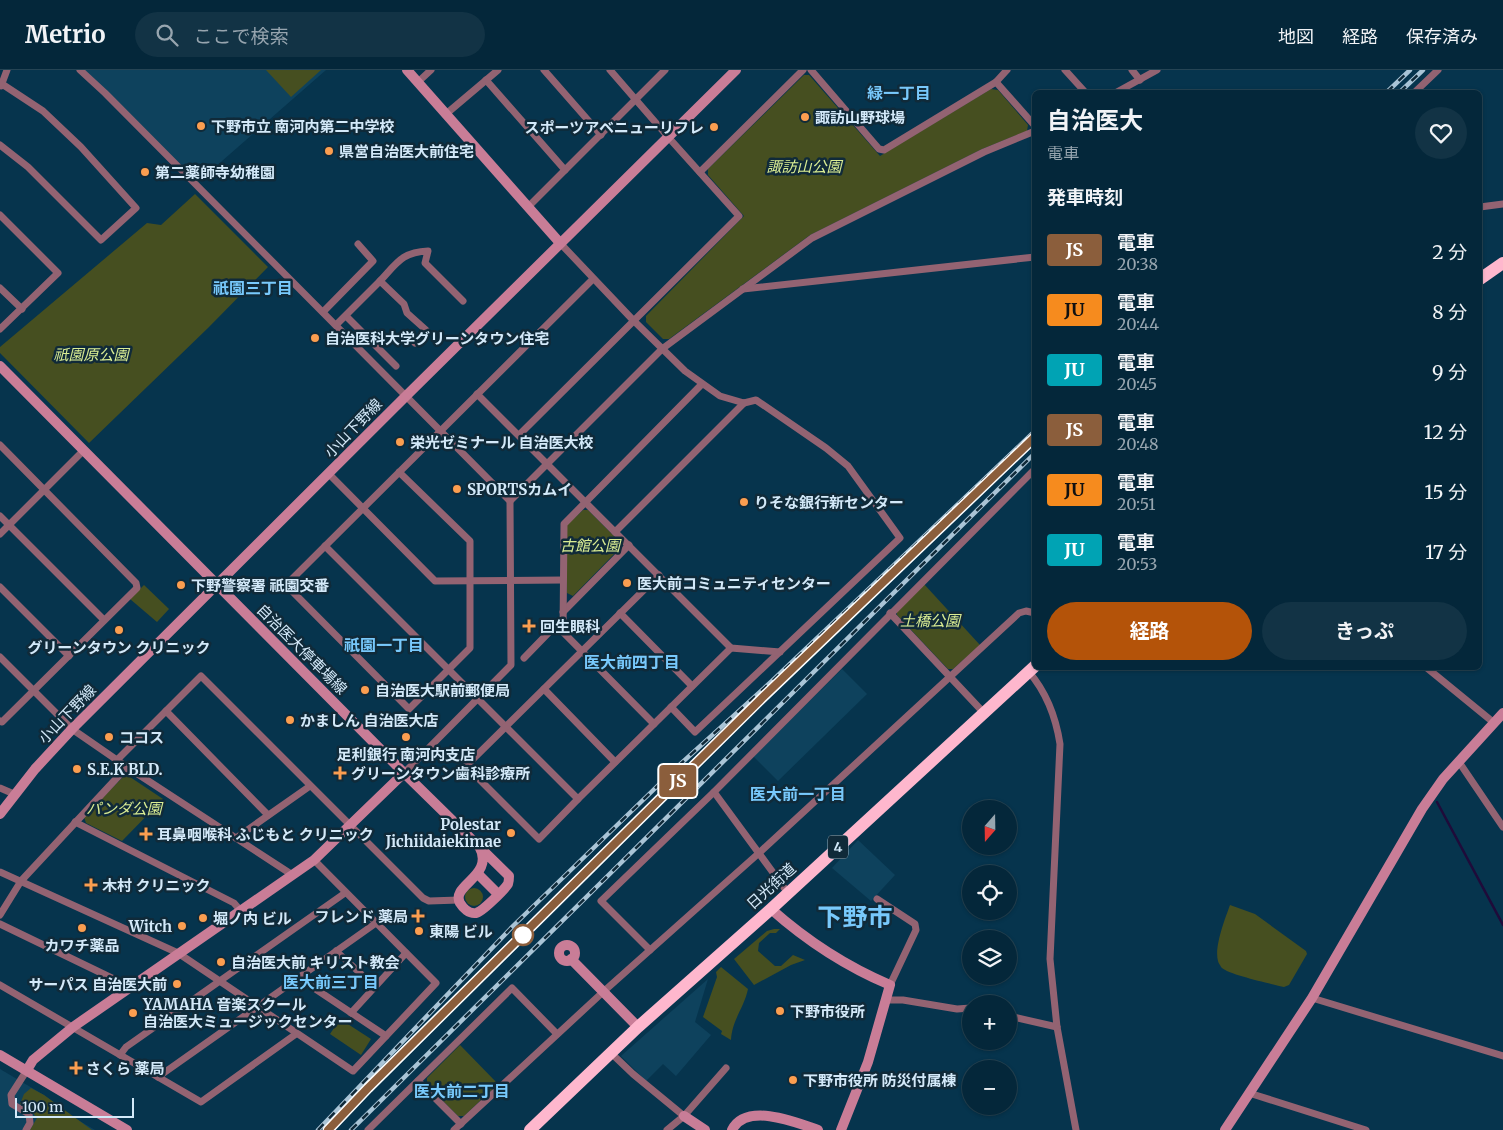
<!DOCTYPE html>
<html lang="ja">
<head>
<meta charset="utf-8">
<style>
  body { margin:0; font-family:Merriweather,"Noto Sans JP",serif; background:#123345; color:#f1f3f6; height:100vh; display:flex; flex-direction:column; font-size:19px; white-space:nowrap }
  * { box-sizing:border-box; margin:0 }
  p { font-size:16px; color:#97a5af }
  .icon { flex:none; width:28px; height:28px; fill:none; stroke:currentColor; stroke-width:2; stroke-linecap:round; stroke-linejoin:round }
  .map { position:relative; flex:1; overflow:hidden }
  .panel { position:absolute; left:1032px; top:20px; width:450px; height:580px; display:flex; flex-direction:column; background:#04273a; border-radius:8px; box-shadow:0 1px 4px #0004,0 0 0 1px #254454 }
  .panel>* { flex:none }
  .badge { padding:0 10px; border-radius:4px; font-size:18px; line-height:32px }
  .needle { width:32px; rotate:200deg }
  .fabs { position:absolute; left:962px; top:730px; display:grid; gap:10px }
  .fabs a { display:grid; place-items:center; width:55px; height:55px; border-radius:50%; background:#04273a; box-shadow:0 1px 4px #0004,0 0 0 1px #254454; font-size:25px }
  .scale { position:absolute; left:15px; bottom:12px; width:119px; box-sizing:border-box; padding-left:5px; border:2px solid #d3e9f9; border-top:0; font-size:14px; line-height:18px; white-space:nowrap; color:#d3e9f9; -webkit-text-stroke:4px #102a39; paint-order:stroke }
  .map>.badge { position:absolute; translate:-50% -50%; box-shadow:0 0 0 2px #fff }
  h2 { padding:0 15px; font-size:19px; line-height:45px }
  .round { display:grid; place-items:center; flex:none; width:52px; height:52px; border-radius:26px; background:#123345 }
  .head { display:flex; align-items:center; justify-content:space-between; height:85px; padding:0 15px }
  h1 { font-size:24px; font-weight:700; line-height:38px }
  .cta { display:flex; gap:10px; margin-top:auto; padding:10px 15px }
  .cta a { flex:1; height:58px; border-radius:30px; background:#b45309; color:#fff; font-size:20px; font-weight:700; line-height:58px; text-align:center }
  .cta a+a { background:#123345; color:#f1f3f6 }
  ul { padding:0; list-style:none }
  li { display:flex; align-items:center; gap:15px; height:60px; padding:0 15px }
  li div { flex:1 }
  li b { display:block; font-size:19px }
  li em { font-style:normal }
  li .badge { min-width:55px; font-weight:700; text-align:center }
  header { display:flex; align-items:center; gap:30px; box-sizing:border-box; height:70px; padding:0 25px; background:#04273a; border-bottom:1px solid #254454 }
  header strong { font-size:24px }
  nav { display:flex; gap:28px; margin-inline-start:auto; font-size:18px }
  .search { width:350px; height:45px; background:#123345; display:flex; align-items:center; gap:12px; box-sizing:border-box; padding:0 18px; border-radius:28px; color:#97a5af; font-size:19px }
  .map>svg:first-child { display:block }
</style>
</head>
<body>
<header>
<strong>Metrio</strong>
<div class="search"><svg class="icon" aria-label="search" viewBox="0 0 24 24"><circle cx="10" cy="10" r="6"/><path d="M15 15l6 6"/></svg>ここで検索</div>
<nav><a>地図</a><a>経路</a><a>保存済み</a></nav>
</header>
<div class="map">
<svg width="1503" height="1060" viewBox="0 0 1503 1060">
  <rect width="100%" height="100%" fill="#06344d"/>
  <g fill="#0e425d">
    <polygon points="83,0 326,0 198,112"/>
    <polygon points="842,599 867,624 778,711 753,686"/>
    <polygon points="858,770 895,805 871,831 832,798"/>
    <polygon points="708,909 695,952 711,965 676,1006 663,994 646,1011 621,986"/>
    <polygon points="0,999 44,1025 73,1047 95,1060 0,1060"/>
  </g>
  <g fill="#464f20">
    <polygon points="266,0 321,0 291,27"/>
    <polygon points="804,5 809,5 880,86 991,19 998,20 1028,55 1027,61 982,79 810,165 669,269 663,269 646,252 646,246 744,146 708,105 708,99"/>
    <polygon points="195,124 268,197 208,258 89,373 0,283 0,277 147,153 161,155"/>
    <polygon points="583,440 588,440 620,472 620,478 573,526 567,523 567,455"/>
    <polygon points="923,513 980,575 953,599 948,599 897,545 897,539"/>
    <polygon points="144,515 169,539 157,552 130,529"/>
    <polygon points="127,705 163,729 122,771 86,753 84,747 123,707"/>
    <circle cx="474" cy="827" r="9"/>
    <path d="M 1230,835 L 1255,844 L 1306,881 L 1307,884 L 1289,915 L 1284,917 C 1272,914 1230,905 1222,898 C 1221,897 1218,892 1218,891 C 1214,877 1225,849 1230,835 Z"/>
    <polygon points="774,859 780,859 776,863 770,863 759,873 758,881 775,896 781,896 793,885 805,890 791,895 754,915 734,889 767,861"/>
    <path d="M 721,897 L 748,919 C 744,938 732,950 731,970 L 721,964 L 722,961 L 703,947 L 717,907 L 716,902 Z"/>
    <polygon points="340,949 371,969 361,985 330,964"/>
    <polygon points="460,975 498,1014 464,1046 458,1046 427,1015 427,1008"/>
    <polygon points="31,1018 44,1025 92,1060 30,1060 37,1048 30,1040 20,1034 24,1024"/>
  </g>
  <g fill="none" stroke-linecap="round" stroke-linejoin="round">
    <polyline stroke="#1f0b3a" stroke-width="2.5" points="1437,732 1503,855"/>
    <g stroke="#936372" stroke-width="7">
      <polyline points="80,0 105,23 510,431 511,595 404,703"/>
      <polyline points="544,0 601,65"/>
      <polyline points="811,0 879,79 884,80 996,12 1007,0"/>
      <polyline points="1065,0 1085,22"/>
      <polyline points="1132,0 1140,10"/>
      <polyline points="486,10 565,100"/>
      <polyline points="418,12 431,0"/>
      <polyline points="996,12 1035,56"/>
      <polyline points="1,16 7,0"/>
      <polyline points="1117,22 1157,0"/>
      <polyline points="1415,22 1438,0"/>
      <polyline points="446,44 498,0"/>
      <polyline points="0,75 28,97 101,170 136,138 81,77 43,41 2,14"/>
      <polyline points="700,102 803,0"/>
      <polyline points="528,137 665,0"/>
      <polyline points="1480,137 1503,134"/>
      <polyline points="0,145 58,203 0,259"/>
      <polyline points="560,173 633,250 685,301 720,326 744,333 756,330 826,378 848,396 900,468 695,662 671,637"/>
      <path d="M 380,211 C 397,193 402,182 428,181 L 425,193 L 463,231"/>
      <polyline points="0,218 22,239"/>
      <polyline points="743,219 1035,187"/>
      <polyline points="323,242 373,191 358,174"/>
      <polyline points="346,246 396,296"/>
      <polyline points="336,255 380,211 404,234 407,243 426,260 415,273"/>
      <polyline points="477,324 731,578 780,582"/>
      <polyline points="519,365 739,146 669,68 610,0"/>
      <polyline points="0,375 136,513 137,518 2,652 0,651"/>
      <path d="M 399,402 L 470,471 L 470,578 L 409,639 L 286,515 C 388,412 491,311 593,209"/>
      <polyline points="329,404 435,511 563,510"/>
      <polyline points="510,431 662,279 812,168 984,82 1035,61"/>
      <polyline points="0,446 104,550"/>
      <polyline points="615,462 744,333"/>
      <polyline points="0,464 83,381"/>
      <polyline points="325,476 578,729 731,578"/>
      <polyline points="0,517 69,586"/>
      <polyline points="563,542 629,475"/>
      <polyline points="620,543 692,616"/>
      <polyline points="890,543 984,643"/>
      <polyline points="563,562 564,454 702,314"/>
      <polyline points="0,587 72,659 127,697 291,804"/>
      <polyline points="524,588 556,555 654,654"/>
      <polyline points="1427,598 1493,652"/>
      <path d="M 1029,602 C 1046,622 1056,648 1060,674 L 1050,889 L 1057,957 L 1076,1060"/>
      <polyline points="544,619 615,692"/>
      <polyline points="166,641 268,745"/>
      <polyline points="117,690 201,606 423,828 429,831 459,830"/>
      <polyline points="1459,692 1503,757"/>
      <polyline points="0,718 14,724"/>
      <polyline points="714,722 788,823"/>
      <polyline points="578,729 539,769 466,696 659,505"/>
      <polyline points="75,752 234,833 240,840"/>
      <polyline points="236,768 310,716"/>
      <polyline points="0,802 178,883 353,1001 436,913 314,790"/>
      <polyline points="877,829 915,854 916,860 890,915"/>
      <polyline points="0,845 21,811 127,697"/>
      <polyline points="0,854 120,912 127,920"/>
      <polyline points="650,880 601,831 714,722 1035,399"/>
      <polyline points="336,881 361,904"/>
      <polyline points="299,908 386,966"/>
      <polyline points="0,915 201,1032 296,964"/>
      <polyline points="1312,928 1503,986"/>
      <polyline points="886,930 903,930 957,939 971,938"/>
      <polyline points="351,943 406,883"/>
      <polyline points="1009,946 1057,957"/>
      <polyline points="611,983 633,1004 684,1046"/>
      <polyline points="120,985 126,977 345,823"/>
      <polyline points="158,1007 376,853"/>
      <polyline points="418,1011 461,1054"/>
      <polyline points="1249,1023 1366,1060"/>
      <polyline points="26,1060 30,1053 29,1044 12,1034 11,1025 27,1000"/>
      <polyline points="368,1060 512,918 557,964"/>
      <polyline points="454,1060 603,922 759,783 1019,543 1026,541 1035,543"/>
      <polyline points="667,1060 684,1046 726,998"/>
    </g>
    <g stroke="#c97d97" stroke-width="10">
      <polyline points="407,0 560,173"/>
      <path d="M 0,296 L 404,703 L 506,803 L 509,806 C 509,809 509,811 508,814 C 504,820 482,842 476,843 C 469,844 463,838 460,833 C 450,815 496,806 479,776"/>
      <polyline points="0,744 35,699 72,659 406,326 736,0"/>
      <polyline points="478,804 498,824"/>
      <path d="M 771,839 C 807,871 845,896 890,915 L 868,992 L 841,1060"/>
      <circle cx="567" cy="883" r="8"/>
      <polyline points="571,889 638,957"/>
      <polyline points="0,985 127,1060"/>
      <polyline points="27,1000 33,990 73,957 314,790 404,703"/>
      <polyline points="684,1046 705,1060"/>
      <path d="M 732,1060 C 746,1032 796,1052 818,1060"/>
      <polyline points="1225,1060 1312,928 1422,739 1443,709 1503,643"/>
    </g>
    <g stroke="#feb7cd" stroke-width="12">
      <polyline points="1480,209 1503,193"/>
      <polyline points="530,1060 638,957 771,839 1035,596"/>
    </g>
    <g stroke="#a9c4d6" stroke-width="4.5">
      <g id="rail">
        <polyline points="1387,22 1410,0"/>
        <polyline points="1400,22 1423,0"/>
        <polyline points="350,1037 743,648"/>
        <polyline points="318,1060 513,856 676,698 772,611 1035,361"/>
        <polyline points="351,1060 1035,383"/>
      </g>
    </g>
    <use href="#rail" stroke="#102a39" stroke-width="2.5" stroke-dasharray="8" stroke-linecap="butt"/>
  </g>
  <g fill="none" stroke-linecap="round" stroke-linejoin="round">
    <g stroke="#fff" stroke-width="11">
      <polyline id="line" points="328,1060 368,1018 762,628 1035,367"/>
    </g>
    <use href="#line" stroke="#8b5e3c" stroke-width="8"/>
  </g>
  <g fill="#fb9e50" stroke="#102a39" stroke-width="2">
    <circle cx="805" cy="47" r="5"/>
    <circle cx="201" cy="56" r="5"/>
    <circle cx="714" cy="57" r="5"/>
    <circle cx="329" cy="81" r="5"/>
    <circle cx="145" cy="102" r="5"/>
    <circle cx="315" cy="268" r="5"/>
    <circle cx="400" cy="372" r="5"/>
    <circle cx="457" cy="419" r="5"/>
    <circle cx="744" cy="432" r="5"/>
    <circle cx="627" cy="513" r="5"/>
    <circle cx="181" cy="515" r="5"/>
    <path d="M526.5 548.5h5v5h5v5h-5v5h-5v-5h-5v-5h5z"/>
    <circle cx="119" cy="560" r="5"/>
    <circle cx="365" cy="620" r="5"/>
    <circle cx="290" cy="650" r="5"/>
    <circle cx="109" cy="667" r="5"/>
    <circle cx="406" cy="667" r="5"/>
    <circle cx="77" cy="699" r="5"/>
    <path d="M337.5 695.5h5v5h5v5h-5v5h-5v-5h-5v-5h5z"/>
    <circle cx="511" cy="763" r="5"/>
    <path d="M143.5 756.5h5v5h5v5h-5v5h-5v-5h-5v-5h5z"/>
    <path d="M88.5 807.5h5v5h5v5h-5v5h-5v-5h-5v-5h5z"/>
    <path d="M415.5 838.5h5v5h5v5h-5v5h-5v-5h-5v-5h5z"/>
    <circle cx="203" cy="848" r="5"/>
    <circle cx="182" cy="856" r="5"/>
    <circle cx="82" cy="858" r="5"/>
    <circle cx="419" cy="861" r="5"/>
    <circle cx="221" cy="892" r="5"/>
    <circle cx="177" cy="914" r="5"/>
    <circle cx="780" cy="941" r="5"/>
    <circle cx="133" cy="943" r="5"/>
    <path d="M73.5 990.5h5v5h5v5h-5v5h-5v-5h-5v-5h5z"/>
    <circle cx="793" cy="1010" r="5"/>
  </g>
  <circle fill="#fff" stroke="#8b5e3c" stroke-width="2.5" cx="523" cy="865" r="10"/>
  <g text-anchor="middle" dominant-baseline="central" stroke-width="5" stroke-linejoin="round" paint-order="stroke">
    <rect fill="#102a39" stroke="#98b0bf" stroke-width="1" x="828" y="765.5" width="20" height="23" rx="4"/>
    <g font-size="14" font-weight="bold" fill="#d3e9f9">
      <text x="838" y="777">4</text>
    </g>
    <g font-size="15" font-weight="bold" fill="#d3e9f9" stroke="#102a39" text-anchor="start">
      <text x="815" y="47">諏訪山野球場</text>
      <text x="211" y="56">下野市立 南河内第二中学校</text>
      <text x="704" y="57" text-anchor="end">スポーツアベニューリフレ</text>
      <text x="339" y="81">県営自治医大前住宅</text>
      <text x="155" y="102">第二薬師寺幼稚園</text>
      <text x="325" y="268">自治医科大学グリーンタウン住宅</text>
      <text x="410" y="372">栄光ゼミナール 自治医大校</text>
      <text x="467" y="419">SPORTSカムイ</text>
      <text x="754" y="432">りそな銀行新センター</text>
      <text x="637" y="513">医大前コミュニティセンター</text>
      <text x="191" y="515">下野警察署 祇園交番</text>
      <text x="540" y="556">回生眼科</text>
      <text x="119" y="577" text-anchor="middle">グリーンタウン クリニック</text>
      <text x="375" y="620">自治医大駅前郵便局</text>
      <text x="300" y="650">かましん 自治医大店</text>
      <text x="119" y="667">ココス</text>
      <text x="406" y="684" text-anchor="middle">足利銀行 南河内支店</text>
      <text x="87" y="699">S.E.K BLD.</text>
      <text x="351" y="703">グリーンタウン歯科診療所</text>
      <text x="501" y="754" text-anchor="end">Polestar<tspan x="501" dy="17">Jichiidaiekimae</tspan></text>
      <text x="157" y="764">耳鼻咽喉科 ふじもと クリニック</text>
      <text x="102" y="815">木村 クリニック</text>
      <text x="408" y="846" text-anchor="end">フレンド 薬局</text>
      <text x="213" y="848">堀ノ内 ビル</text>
      <text x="172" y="856" text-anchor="end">Witch</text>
      <text x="429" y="861">東陽 ビル</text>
      <text x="82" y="875" text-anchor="middle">カワチ薬品</text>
      <text x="231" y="892">自治医大前 キリスト教会</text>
      <text x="167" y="914" text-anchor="end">サーパス 自治医大前</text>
      <text x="143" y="934">YAMAHA 音楽スクール<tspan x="143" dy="17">自治医大ミュージックセンター</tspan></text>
      <text x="790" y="941">下野市役所</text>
      <text x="86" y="998">さくら 薬局</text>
      <text x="803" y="1010">下野市役所 防災付属棟</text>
    </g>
    <g font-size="15" font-style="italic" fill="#daed93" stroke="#102a39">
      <text x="804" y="96">諏訪山公園</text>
      <text x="91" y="284">祇園原公園</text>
      <text x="590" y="475">古館公園</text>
      <text x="930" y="550">土橋公園</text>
      <text x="124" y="738">パンダ公園</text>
    </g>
    <g font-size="15" fill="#d3e9f9" stroke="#102a39">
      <text transform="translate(353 358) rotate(-46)">小山下野線</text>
      <text transform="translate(302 579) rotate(45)">自治医大停車場線</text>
      <text transform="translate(67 644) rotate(-46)">小山下野線</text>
      <text transform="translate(771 816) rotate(-42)">日光街道</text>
    </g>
    <g font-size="16" font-weight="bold" fill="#78c9fc" stroke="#102a39">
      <text x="899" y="23">緑一丁目</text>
      <text x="253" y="218">祇園三丁目</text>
      <text x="384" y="575">祇園一丁目</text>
      <text x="632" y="592">医大前四丁目</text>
      <text x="798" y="724">医大前一丁目</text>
      <text x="331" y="912">医大前三丁目</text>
      <text x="462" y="1021">医大前二丁目</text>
    </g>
    <g font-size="25" font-weight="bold" fill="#78c9fc" stroke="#102a39">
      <text x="855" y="847">下野市</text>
    </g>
  </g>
</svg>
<div class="fabs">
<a><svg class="needle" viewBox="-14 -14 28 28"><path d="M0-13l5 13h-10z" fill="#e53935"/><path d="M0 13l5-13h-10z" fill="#97a5af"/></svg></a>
<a><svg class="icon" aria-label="locate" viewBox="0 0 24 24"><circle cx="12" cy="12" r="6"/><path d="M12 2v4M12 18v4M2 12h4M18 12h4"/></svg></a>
<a><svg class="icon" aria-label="layers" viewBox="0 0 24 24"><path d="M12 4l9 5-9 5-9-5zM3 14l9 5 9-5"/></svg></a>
<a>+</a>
<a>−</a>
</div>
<div class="scale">100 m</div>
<b class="badge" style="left:678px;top:711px;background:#8b5e3c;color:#fff">JS</b>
<section class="panel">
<div class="head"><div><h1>自治医大</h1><p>電車</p></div><a class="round"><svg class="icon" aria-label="heart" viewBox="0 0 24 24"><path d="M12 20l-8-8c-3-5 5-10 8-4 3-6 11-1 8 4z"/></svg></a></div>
<h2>発車時刻</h2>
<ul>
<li><span class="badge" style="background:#8b5e3c;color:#fff">JS</span><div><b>電車</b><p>20:38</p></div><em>2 分</em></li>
<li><span class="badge" style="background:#f68b1e;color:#111">JU</span><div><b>電車</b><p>20:44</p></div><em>8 分</em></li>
<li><span class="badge" style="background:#00a3b4;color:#fff">JU</span><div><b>電車</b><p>20:45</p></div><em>9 分</em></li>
<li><span class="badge" style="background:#8b5e3c;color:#fff">JS</span><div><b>電車</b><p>20:48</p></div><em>12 分</em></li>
<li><span class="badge" style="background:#f68b1e;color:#111">JU</span><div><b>電車</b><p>20:51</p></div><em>15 分</em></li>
<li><span class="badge" style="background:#00a3b4;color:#fff">JU</span><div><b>電車</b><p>20:53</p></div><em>17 分</em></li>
</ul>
<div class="cta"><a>経路</a><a>きっぷ</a></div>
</section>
</div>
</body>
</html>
